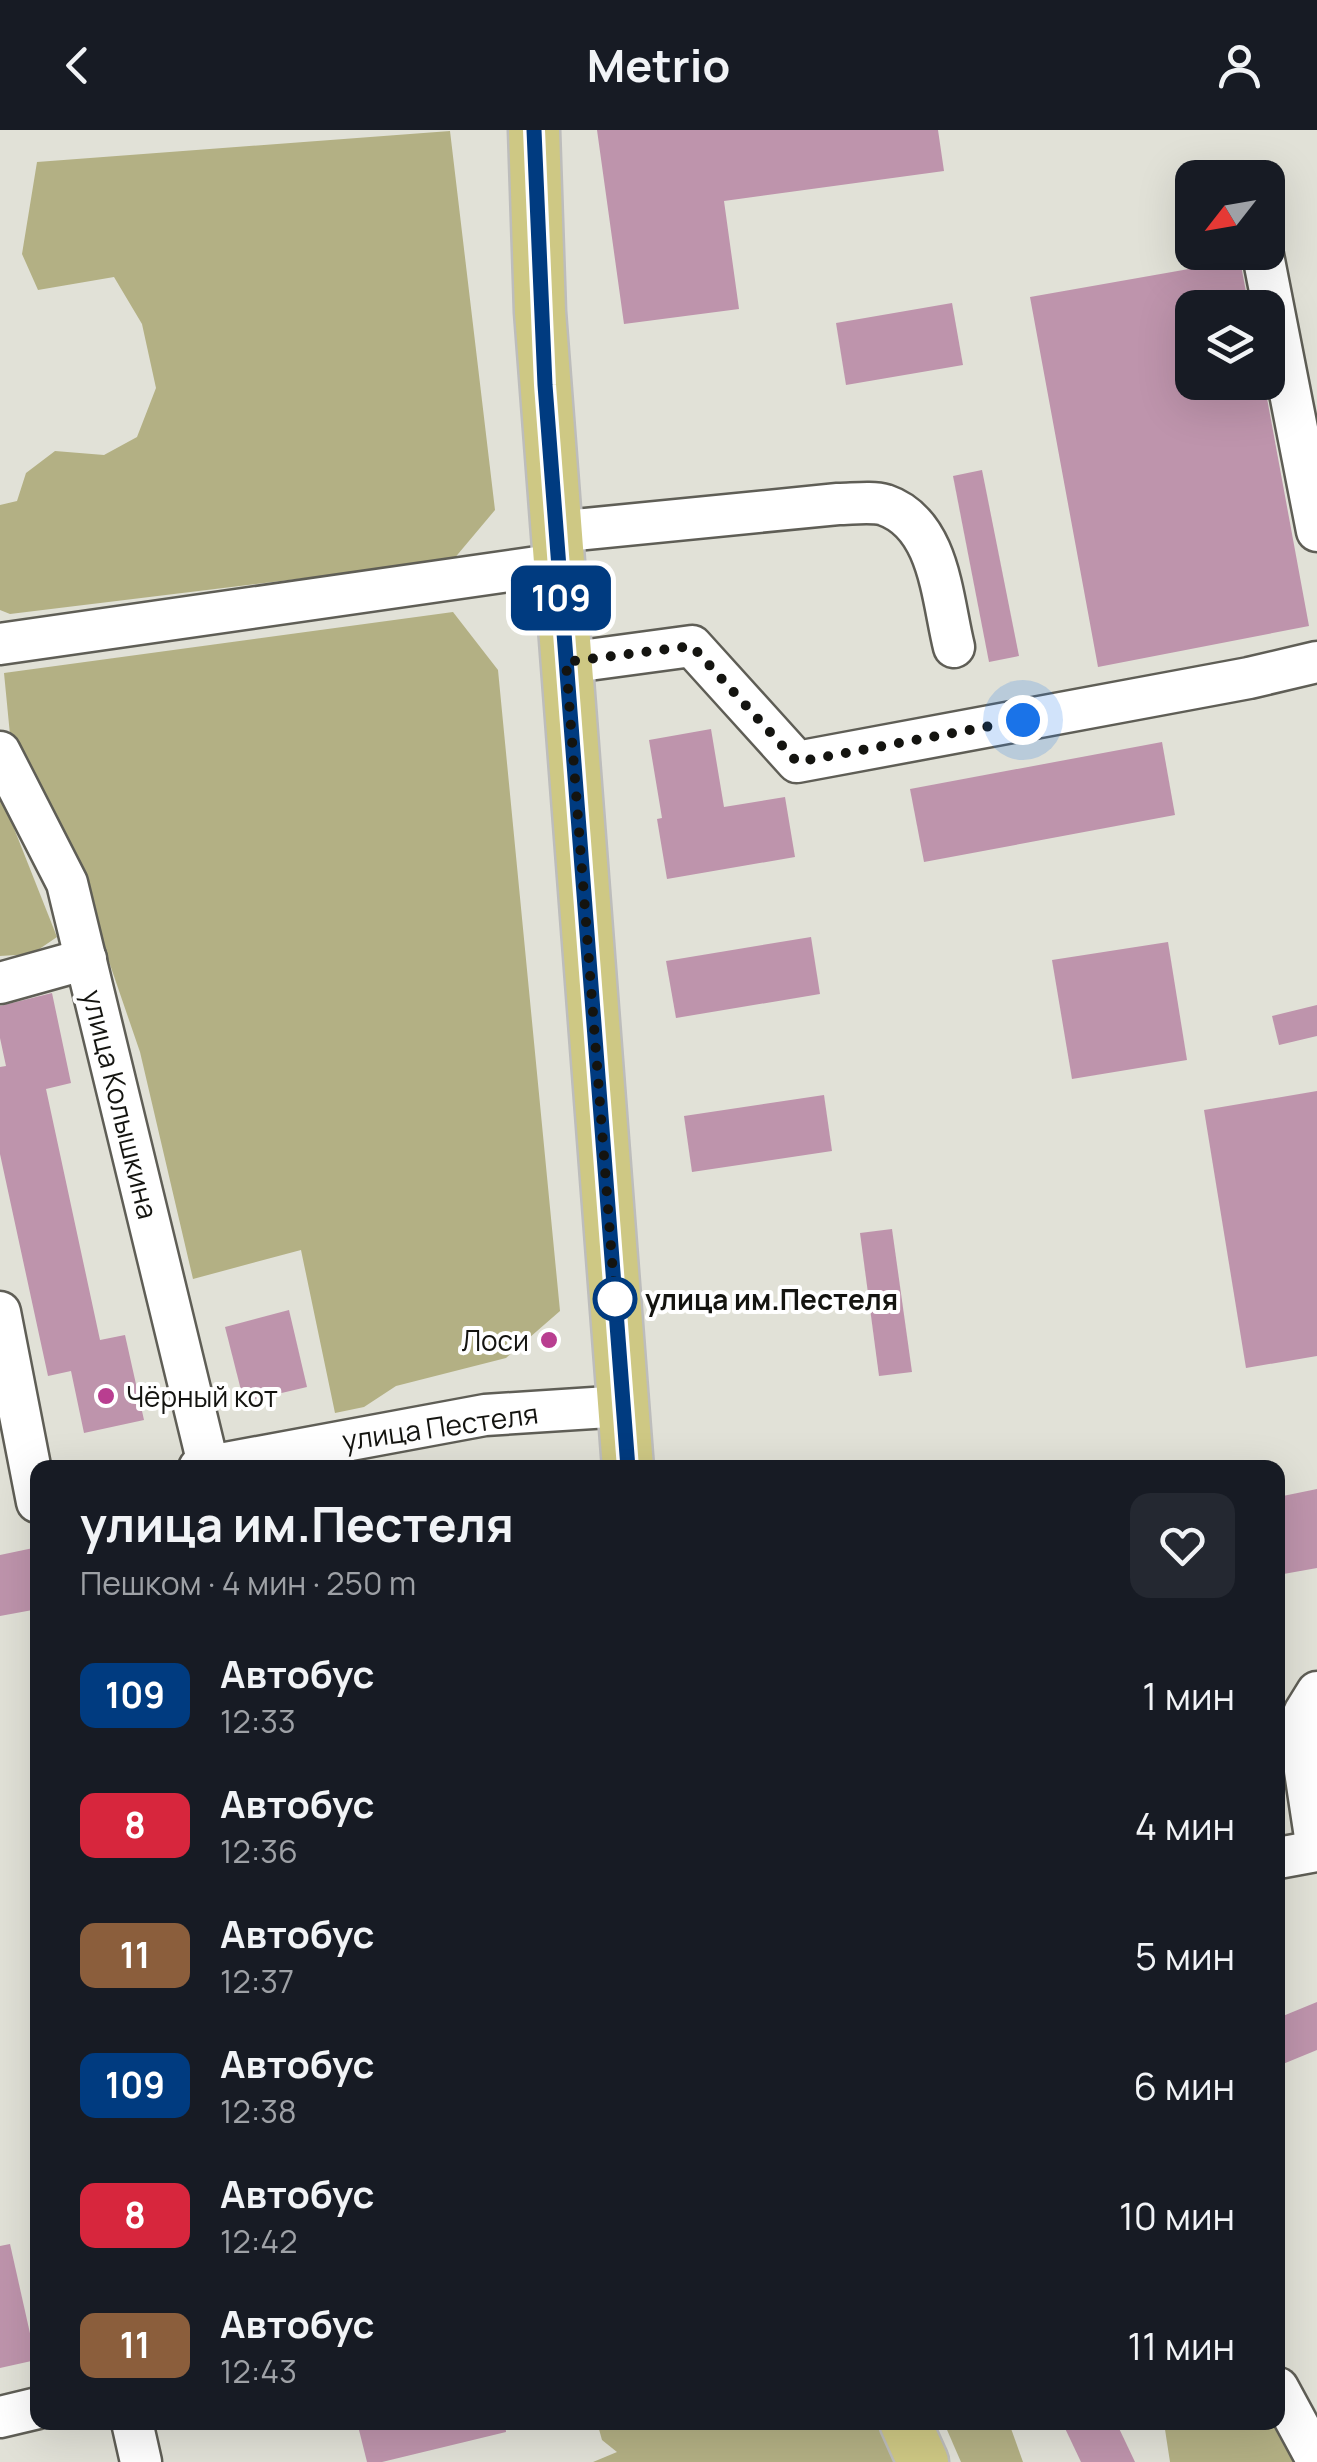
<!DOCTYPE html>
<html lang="ru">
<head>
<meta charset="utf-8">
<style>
  body { margin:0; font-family:Manrope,sans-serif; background:#242831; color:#f1f3f6; height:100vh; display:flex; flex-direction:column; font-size:38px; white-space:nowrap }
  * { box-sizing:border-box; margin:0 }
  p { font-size:32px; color:#9ea1a6 }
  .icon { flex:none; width:55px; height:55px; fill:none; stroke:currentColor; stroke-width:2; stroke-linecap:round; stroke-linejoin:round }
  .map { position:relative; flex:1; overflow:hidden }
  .side { position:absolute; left:30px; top:1330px; width:1255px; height:970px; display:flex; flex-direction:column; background:#171b24; border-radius:20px; box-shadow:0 10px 40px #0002 }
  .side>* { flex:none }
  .badge { padding:0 20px; border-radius:15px; font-size:35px; line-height:65px }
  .needle { width:65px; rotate:239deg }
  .fabs { position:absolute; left:1175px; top:30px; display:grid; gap:20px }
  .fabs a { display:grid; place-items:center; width:110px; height:110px; border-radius:20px; background:#171b24; box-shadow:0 10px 40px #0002; font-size:50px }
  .you { position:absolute; width:50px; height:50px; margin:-25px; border:8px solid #fff; border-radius:50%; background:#1a73e8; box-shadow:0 0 0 15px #1a73e833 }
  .map>.badge { position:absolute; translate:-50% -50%; box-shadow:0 0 0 5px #fff }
  .round { display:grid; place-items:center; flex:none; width:105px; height:105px; border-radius:20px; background:#242831 }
  .headline { display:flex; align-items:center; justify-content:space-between; height:170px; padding:0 50px }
  h1 { font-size:48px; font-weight:700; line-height:75px }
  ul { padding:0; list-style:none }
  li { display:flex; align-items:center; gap:30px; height:130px; padding:0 50px }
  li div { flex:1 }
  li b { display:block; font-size:38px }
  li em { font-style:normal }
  li .badge { min-width:110px; font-weight:700; text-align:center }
  header { display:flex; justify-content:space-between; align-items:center; height:130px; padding:0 50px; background:#171b24; font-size:45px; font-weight:700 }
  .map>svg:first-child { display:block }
</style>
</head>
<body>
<header><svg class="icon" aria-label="back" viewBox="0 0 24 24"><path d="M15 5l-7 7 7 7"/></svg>Metrio<svg class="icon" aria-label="person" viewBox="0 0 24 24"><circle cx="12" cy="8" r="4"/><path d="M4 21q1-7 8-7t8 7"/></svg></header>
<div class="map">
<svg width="1317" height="2332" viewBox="0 0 1317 2332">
  <rect width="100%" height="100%" fill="#e1e1d7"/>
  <g fill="#b3b084">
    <polygon points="450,1 495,380 453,430 10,484 0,480 0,375 17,371 26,343 55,321 104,325 137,307 156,258 142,194 114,147 38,160 22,124 37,32"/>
    <polygon points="453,482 498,540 560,1181 506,1228 396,1256 364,1277 335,1283 301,1120 193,1149 140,922 81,750 11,615 4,543"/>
    <polygon points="0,663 57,807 32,824 0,826"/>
    <polygon points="597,2292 883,2293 899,2332 593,2332 617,2322 602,2310"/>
    <polygon points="944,2293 1009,2293 1023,2332 961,2332"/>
    <polygon points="1164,2293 1276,2293 1317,2332 1170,2332"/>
  </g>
  <g fill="#be94ac">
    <polygon points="597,0 938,0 944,41 724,71 739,179 624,194"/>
    <polygon points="1240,130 1249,178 1192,178 1192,252 1264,252 1309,496 1098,537 1030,167"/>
    <polygon points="952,173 963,235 846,255 836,193"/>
    <polygon points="982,340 1019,526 989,532 953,346"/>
    <polygon points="711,599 724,677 785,667 795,727 667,749 657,689 662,688 649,610"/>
    <polygon points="1162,612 1175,685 924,732 910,659"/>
    <polygon points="811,807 820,864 676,888 666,831"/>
    <polygon points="1168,812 1187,930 1072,949 1052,830"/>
    <polygon points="52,863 71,953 46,959 100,1210 125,1205 144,1290 84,1303 71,1241 48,1246 0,1024 0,937 6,936 0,908 0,876"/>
    <polygon points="1317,875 1317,906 1279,915 1272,886"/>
    <polygon points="1317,961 1317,1226 1246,1238 1204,980"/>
    <polygon points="824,965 832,1021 692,1042 684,986"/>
    <polygon points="892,1099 912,1242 879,1246 860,1103"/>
    <polygon points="289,1180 307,1257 244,1272 225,1197"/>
    <polygon points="1317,1359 1317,1438 1278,1445 1278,1367"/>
    <polygon points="38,1417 38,1479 0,1486 0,1425"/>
    <polygon points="1317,1872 1317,1920 1278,1936 1278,1888"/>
    <polygon points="10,2114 36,2230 0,2238 0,2116"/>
    <polygon points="357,2292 505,2292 506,2302 382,2332 367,2332"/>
    <polygon points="1062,2292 1116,2292 1135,2332 1081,2332"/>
  </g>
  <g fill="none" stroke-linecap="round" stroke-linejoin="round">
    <g stroke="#5f5e56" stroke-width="45">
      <g id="minor">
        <polyline points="1263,125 1317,401"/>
        <path d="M 555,402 L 838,374 C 852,374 872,371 885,375 C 940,394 942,469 954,517"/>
        <polyline points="0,514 558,434"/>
        <polyline points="566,533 692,516 797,632 1249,548 1317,532"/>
        <polyline points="0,622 67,753 209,1338"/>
        <polyline points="0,853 86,829"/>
        <polyline points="0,1182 37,1372"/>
        <polyline points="199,1338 485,1285 624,1276"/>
        <polyline points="1317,1562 1304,1583 1305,1641 1317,1720"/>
        <polyline points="1278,1728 1317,1721"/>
        <polyline points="1278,2258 1317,2330"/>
        <polyline points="0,2287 38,2278"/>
        <polyline points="132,2292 141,2332"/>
      </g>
    </g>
    <g stroke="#bdbdbc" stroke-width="55">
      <g id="major">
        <polyline points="534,0 540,182 628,1338"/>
        <polyline points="905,2292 923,2332"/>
      </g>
    </g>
    <use href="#minor" stroke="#fff" stroke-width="40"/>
    <use href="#major" stroke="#cec884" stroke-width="50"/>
  </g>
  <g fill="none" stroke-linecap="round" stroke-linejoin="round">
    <g stroke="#fff" stroke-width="22">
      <polyline id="line" points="534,0 545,255 628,1338"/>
    </g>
    <use href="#line" stroke="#003b80" stroke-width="15"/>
    <polyline stroke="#141410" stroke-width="10" stroke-dasharray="0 18" points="615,1169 566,532 692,516 797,632 1023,590"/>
  </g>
  <circle fill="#fff" stroke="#003b80" stroke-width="5" cx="615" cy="1169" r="20"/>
  <g fill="#b93e90" stroke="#fff" stroke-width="4">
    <circle cx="549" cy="1210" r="10"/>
    <circle cx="106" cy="1266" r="10"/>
  </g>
  <g text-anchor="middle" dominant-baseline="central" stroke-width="8" stroke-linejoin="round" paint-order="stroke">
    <g font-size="28" fill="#141410" stroke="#fff">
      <text transform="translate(121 974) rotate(76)">улица Колышкина</text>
      <text transform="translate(440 1296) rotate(-8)">улица Пестеля</text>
    </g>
    <g font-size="28" font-weight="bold" fill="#141410" stroke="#fff" text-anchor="start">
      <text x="645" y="1169">улица им.Пестеля</text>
    </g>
    <g font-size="28" fill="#141410" stroke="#fff" text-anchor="end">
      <text x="529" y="1210">Лоси</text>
      <text x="126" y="1266" text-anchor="start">Чёрный кот</text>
    </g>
  </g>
</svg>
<div class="fabs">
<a><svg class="needle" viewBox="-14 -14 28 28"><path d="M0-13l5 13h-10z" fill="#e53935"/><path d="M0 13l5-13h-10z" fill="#9ea1a6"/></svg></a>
<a><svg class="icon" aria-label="layers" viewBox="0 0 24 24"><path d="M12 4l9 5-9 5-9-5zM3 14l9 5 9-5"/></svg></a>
</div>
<div class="you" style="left:1023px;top:590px"></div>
<b class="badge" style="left:561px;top:468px;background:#003b80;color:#fff">109</b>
<section class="side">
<div class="headline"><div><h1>улица им.Пестеля</h1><p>Пешком · 4 мин · 250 m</p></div><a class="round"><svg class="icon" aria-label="heart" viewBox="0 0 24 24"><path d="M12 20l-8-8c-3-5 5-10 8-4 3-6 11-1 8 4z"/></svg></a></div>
<ul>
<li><span class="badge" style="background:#003b80;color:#fff">109</span><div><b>Автобус</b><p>12:33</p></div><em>1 мин</em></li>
<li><span class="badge" style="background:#d7263d;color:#fff">8</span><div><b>Автобус</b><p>12:36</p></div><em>4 мин</em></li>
<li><span class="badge" style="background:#8b5e3c;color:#fff">11</span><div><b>Автобус</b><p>12:37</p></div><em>5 мин</em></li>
<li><span class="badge" style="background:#003b80;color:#fff">109</span><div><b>Автобус</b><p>12:38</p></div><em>6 мин</em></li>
<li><span class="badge" style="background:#d7263d;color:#fff">8</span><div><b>Автобус</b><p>12:42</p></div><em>10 мин</em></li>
<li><span class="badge" style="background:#8b5e3c;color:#fff">11</span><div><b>Автобус</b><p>12:43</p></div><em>11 мин</em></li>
</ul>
</section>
</div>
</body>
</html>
